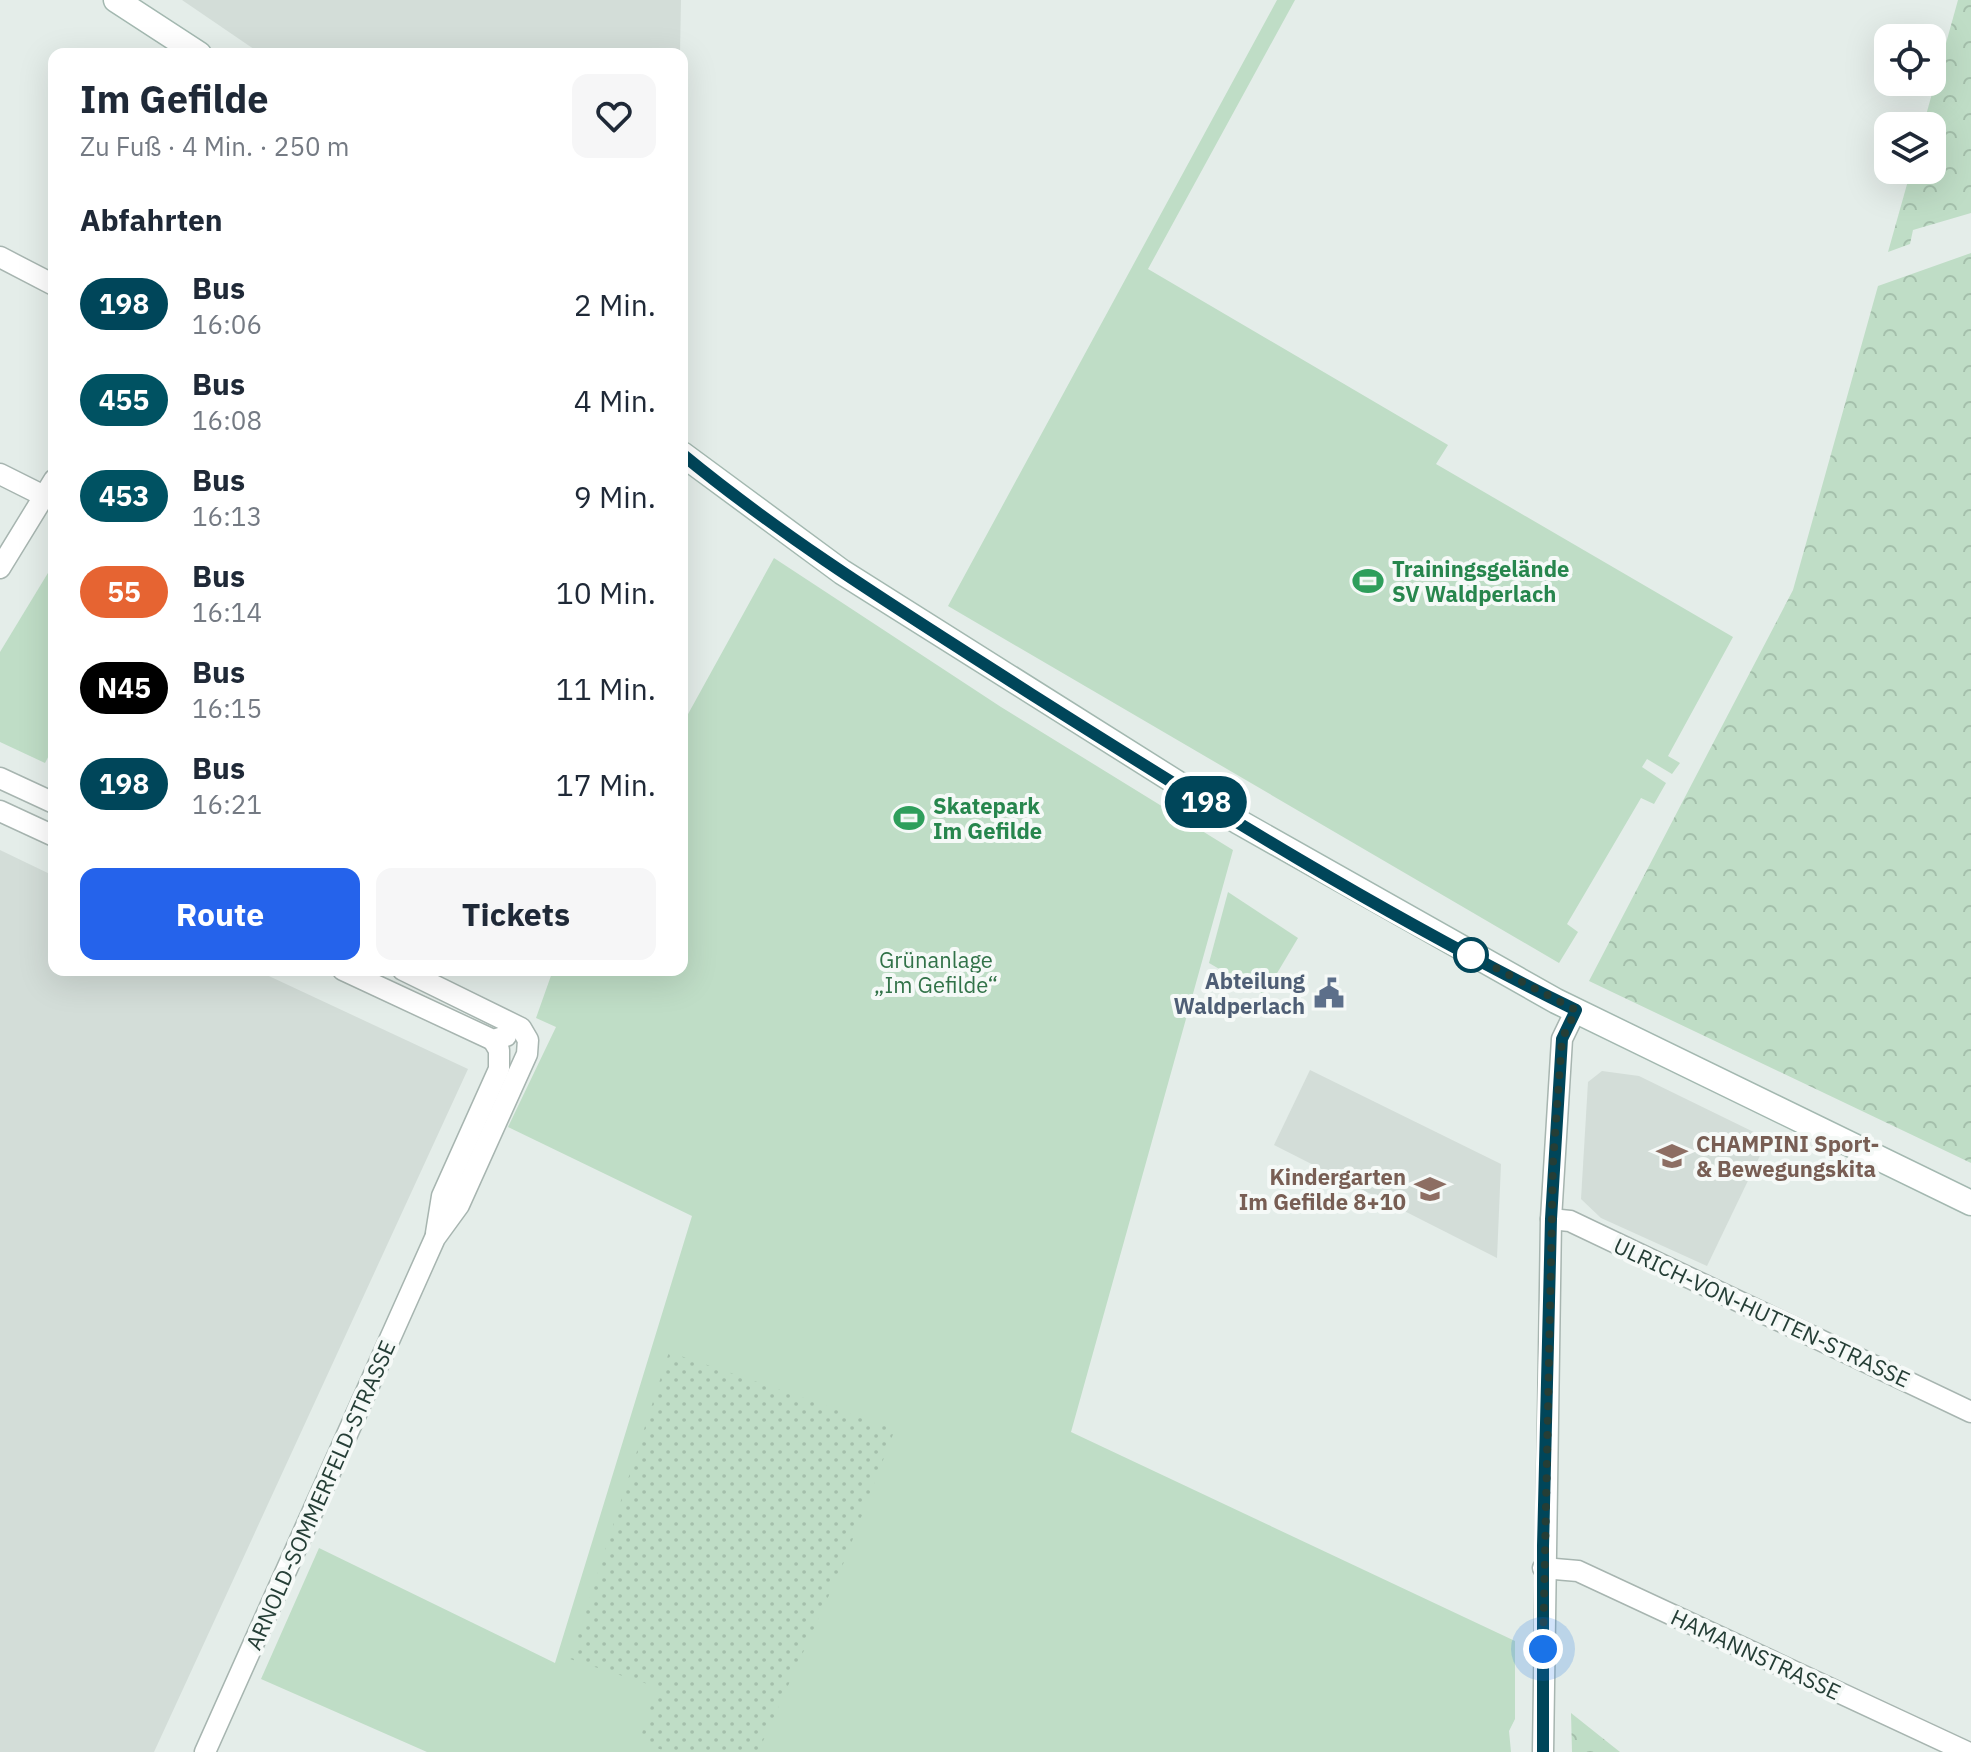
<!DOCTYPE html>
<html lang="de">
<head>
<meta charset="utf-8">
<style>
  body { margin:0; font-family:"IBM Plex Sans",sans-serif; background:#f6f6f7; color:#1f2937; height:100vh; display:flex; flex-direction:column; font-size:30px; white-space:nowrap }
  * { box-sizing:border-box; margin:0 }
  p { font-size:26px; color:#747a83 }
  .icon { flex:none; width:44px; height:44px; fill:none; stroke:currentColor; stroke-width:2; stroke-linecap:round; stroke-linejoin:round }
  .map { position:relative; flex:1; overflow:hidden }
  .details { position:absolute; left:48px; top:48px; width:640px; height:928px; display:flex; flex-direction:column; background:#fff; border-radius:16px; box-shadow:0 8px 32px #0002 }
  .details>* { flex:none }
  .badge { padding:0 16px; border-radius:26px; font-size:28px; line-height:52px }
  .fabs { position:absolute; left:1874px; top:24px; display:grid; gap:16px }
  .fabs a { display:grid; place-items:center; width:72px; height:72px; border-radius:16px; background:#fff; box-shadow:0 8px 32px #0002; font-size:40px }
  .you { position:absolute; width:40px; height:40px; margin:-20px; border:6px solid #fff; border-radius:50%; background:#1a73e8; box-shadow:0 0 0 12px #1a73e833 }
  .map>.badge { position:absolute; translate:-50% -50%; box-shadow:0 0 0 4px #fff }
  h2 { padding:0 32px; font-size:30px; line-height:72px }
  .round { display:grid; place-items:center; flex:none; width:84px; height:84px; border-radius:16px; background:#f6f6f7 }
  .overview { display:flex; align-items:center; justify-content:space-between; height:136px; padding:0 32px }
  h1 { font-size:38px; font-weight:700; line-height:60px }
  .button { display:flex; gap:16px; margin-top:auto; padding:16px 32px }
  .button a { flex:1; height:92px; border-radius:16px; background:#2563eb; color:#fff; font-size:32px; font-weight:700; line-height:92px; text-align:center }
  .button a+a { background:#f6f6f7; color:#1f2937 }
  ul { padding:0; list-style:none }
  li { display:flex; align-items:center; gap:24px; height:96px; padding:0 32px }
  li div { flex:1 }
  li b { display:block; font-size:30px }
  li em { font-style:normal }
  li .badge { min-width:88px; font-weight:700; text-align:center }
  .map>svg:first-child { display:block }
</style>
</head>
<body>
<div class="map">
<svg width="1971" height="1752" viewBox="0 0 1971 1752">
  <defs>
    <pattern id="forest-crowns" width="20" height="18" patternUnits="userSpaceOnUse" patternTransform="scale(2)"><rect width="20" height="18" fill="#bfddc6"/><path d="M2 6a3 3 0 1 1 6 0M12 15a3 3 0 1 1 6 0" fill="none" stroke="#a4bfab"/></pattern>
    <pattern id="garden-dots" width="8" height="8" patternUnits="userSpaceOnUse" patternTransform="scale(2)"><rect width="8" height="8" fill="#bfddc6"/><path d="M2 2h.1M6 6h.1" fill="none" stroke="#a4bfab" stroke-width="1.8" stroke-linecap="round"/></pattern>
  </defs>
  <rect width="100%" height="100%" fill="#e4ede9"/>
  <g fill="#d3ddd8">
    <polygon points="182,0 681,0 680,54 261,54"/>
    <polygon points="0,850 54,876 54,970 256,970 468,1069 154,1752 0,1752"/>
    <polygon points="1310,1070 1501,1164 1497,1258 1274,1145"/>
    <polygon points="1602,1071 1639,1076 1768,1139 1707,1266 1601,1218 1581,1199 1588,1082"/>
  </g>
  <g fill="#bfddc6">
    <polygon points="1277,0 1295,0 1148,269 1448,445 1436,464 1733,637 1668,756 1680,763 1672,774 1647,759 1642,767 1666,783 1654,804 1641,798 1567,924 1578,932 1559,963 948,606"/>
    <polygon points="774,558 1001,707 1233,850 1071,1432 1515,1641 1515,1719 1509,1731 1511,1752 427,1752 261,1679 319,1548 555,1663 692,1216 508,1127 556,1027 536,1018 553,970 682,970 682,725"/>
    <polygon points="54,563 54,746 45,763 0,742 0,652"/>
    <polygon points="1228,892 1298,938 1264,995 1209,963"/>
  </g>
  <g fill="url(#forest-crowns)">
    <polygon points="1958,0 1971,0 1971,213 1913,230 1910,244 1888,252 1911,170 1932,170 1932,126 1923,126"/>
    <polygon points="1971,253 1971,1163 1589,981 1793,590 1878,286"/>
    <polygon points="1571,1713 1620,1752 1572,1752"/>
  </g>
  <polygon fill="url(#garden-dots)" points="669,1352 895,1429 844,1562 758,1752 668,1752 639,1742 657,1687 570,1659"/>
  <g fill="none" stroke-linecap="round" stroke-linejoin="round">
    <g stroke="#a7b5b0" stroke-width="23">
      <g id="street">
        <polyline points="0,257 54,285"/>
        <polyline points="0,474 44,496"/>
        <polyline points="0,568 54,480"/>
        <polyline points="0,778 54,803"/>
        <polyline points="0,811 54,836"/>
        <polyline points="343,970 493,1040 506,1036"/>
        <polyline points="1551,1219 1570,1221 1971,1412"/>
        <polyline points="436,1233 442,1196 499,1069 499,1050 493,1040"/>
        <polyline points="1543,1568 1578,1571 1967,1752"/>
        <polyline points="205,1752 435,1238 459,1205 527,1054 528,1040 521,1028 403,970"/>
        <polyline points="1543,1752 1551,1219 1562,1039 1576,1010"/>
      </g>
    </g>
    <g stroke="#a3b8b0" stroke-width="27">
      <g id="secondary">
        <polyline points="116,0 199,54"/>
        <polyline points="682,454 842,572 1239,822 1556,1001 1971,1203"/>
      </g>
    </g>
    <use href="#street" stroke="#fff" stroke-width="20"/>
    <use href="#secondary" stroke="#fff" stroke-width="24"/>
  </g>
  <g fill="none" stroke-linecap="round" stroke-linejoin="round">
    <g stroke="#fff" stroke-width="18">
      <path id="line" d="M 682,454 C 791,544 913,618 1031,694 C 1208,806 1388,918 1576,1010 L 1562,1039 L 1551,1219 L 1543,1546 L 1543,1752"/>
    </g>
    <use href="#line" stroke="#00465a" stroke-width="12"/>
    <polyline stroke="#253e36" stroke-width="8" stroke-dasharray="0 14.4" points="1471,955 1576,1010 1562,1039 1553,1163 1543,1649"/>
  </g>
  <defs>
    <g id="stadium-bare" transform="scale(2.4)"><path d="M0-5a6.5 5 0 1 0 0 10a6.5 5 0 1 0 0-10ZM-3.5-1.8h7v3.6h-7Z" fill="#2e9e5b" stroke="#f5f9f7" stroke-width="2.5" paint-order="stroke"/></g>
    <g id="civic-bare" transform="scale(2.4)"><path d="M-.6-6.5H3V-4.5H.6V-3L4-1V1h2V6H-6V1h2V-1L-.6-3ZM-1.2 2.5V6h2.4V2.5Z" fill="#5c6f8a" stroke="#f5f9f7" stroke-width="2.5" paint-order="stroke"/></g>
    <g id="school-bare" transform="scale(2.4)"><path d="M0-5L7-2L0 1L-7-2ZM-4 1L0 2.5L4 1V4Q0 6-4 4Z" fill="#8d6e63" stroke="#f5f9f7" stroke-width="2.5" paint-order="stroke"/></g>
  </defs>
  <g fill-rule="evenodd">
    <use href="#stadium-bare" x="1368" y="581"/>
    <use href="#stadium-bare" x="909" y="818"/>
    <use href="#civic-bare" x="1329" y="993"/>
    <use href="#school-bare" x="1672" y="1156"/>
    <use href="#school-bare" x="1430" y="1189"/>
  </g>
  <circle fill="#fff" stroke="#00465a" stroke-width="4" cx="1471" cy="955" r="16"/>
  <g text-anchor="middle" dominant-baseline="central" stroke-width="8" stroke-linejoin="round" paint-order="stroke">
    <g font-size="22" font-weight="bold" fill="#27864d" stroke="#f5f9f7" text-anchor="start">
      <text x="1392" y="568">Trainingsgelände<tspan x="1392" dy="25">SV Waldperlach</tspan></text>
      <text x="933" y="805">Skatepark<tspan x="933" dy="25">Im Gefilde</tspan></text>
    </g>
    <g font-size="22" fill="#317248" stroke="#f5f9f7">
      <text x="936" y="959">Grünanlage<tspan x="936" dy="25">„Im Gefilde“</tspan></text>
    </g>
    <g font-size="22" font-weight="bold" fill="#4e5e75" stroke="#f5f9f7" text-anchor="end">
      <text x="1305" y="980">Abteilung<tspan x="1305" dy="25">Waldperlach</tspan></text>
    </g>
    <g font-size="22" font-weight="bold" fill="#785e54" stroke="#f5f9f7" text-anchor="start">
      <text x="1696" y="1143">CHAMPINI Sport-<tspan x="1696" dy="25">&amp; Bewegungskita</tspan></text>
      <text x="1406" y="1176" text-anchor="end">Kindergarten<tspan x="1406" dy="25">Im Gefilde 8+10</tspan></text>
    </g>
    <g font-size="22" fill="#253e36" stroke="#f5f9f7">
      <text transform="translate(1762 1312) rotate(25)">ULRICH-VON-HUTTEN-STRASSE</text>
      <text transform="translate(320 1495) rotate(-66)">ARNOLD-SOMMERFELD-STRASSE</text>
      <text transform="translate(1756 1654) rotate(25)">HAMANNSTRASSE</text>
    </g>
  </g>
</svg>
<div class="fabs">
<a><svg class="icon" aria-label="locate" viewBox="0 0 24 24"><circle cx="12" cy="12" r="6"/><path d="M12 2v4M12 18v4M2 12h4M18 12h4"/></svg></a>
<a><svg class="icon" aria-label="layers" viewBox="0 0 24 24"><path d="M12 4l9 5-9 5-9-5zM3 14l9 5 9-5"/></svg></a>
</div>
<div class="you" style="left:1543px;top:1649px"></div>
<b class="badge" style="left:1206px;top:802px;background:#00465a;color:#fff">198</b>
<section class="details">
<div class="overview"><div><h1>Im Gefilde</h1><p>Zu Fuß · 4 Min. · 250 m</p></div><a class="round"><svg class="icon" aria-label="heart" viewBox="0 0 24 24"><path d="M12 20l-8-8c-3-5 5-10 8-4 3-6 11-1 8 4z"/></svg></a></div>
<h2>Abfahrten</h2>
<ul>
<li><span class="badge" style="background:#00465a;color:#fff">198</span><div><b>Bus</b><p>16:06</p></div><em>2 Min.</em></li>
<li><span class="badge" style="background:#005262;color:#fff">455</span><div><b>Bus</b><p>16:08</p></div><em>4 Min.</em></li>
<li><span class="badge" style="background:#005262;color:#fff">453</span><div><b>Bus</b><p>16:13</p></div><em>9 Min.</em></li>
<li><span class="badge" style="background:#e66432;color:#fff">55</span><div><b>Bus</b><p>16:14</p></div><em>10 Min.</em></li>
<li><span class="badge" style="background:#000;color:#fff">N45</span><div><b>Bus</b><p>16:15</p></div><em>11 Min.</em></li>
<li><span class="badge" style="background:#00465a;color:#fff">198</span><div><b>Bus</b><p>16:21</p></div><em>17 Min.</em></li>
</ul>
<div class="button"><a>Route</a><a>Tickets</a></div>
</section>
</div>
</body>
</html>
